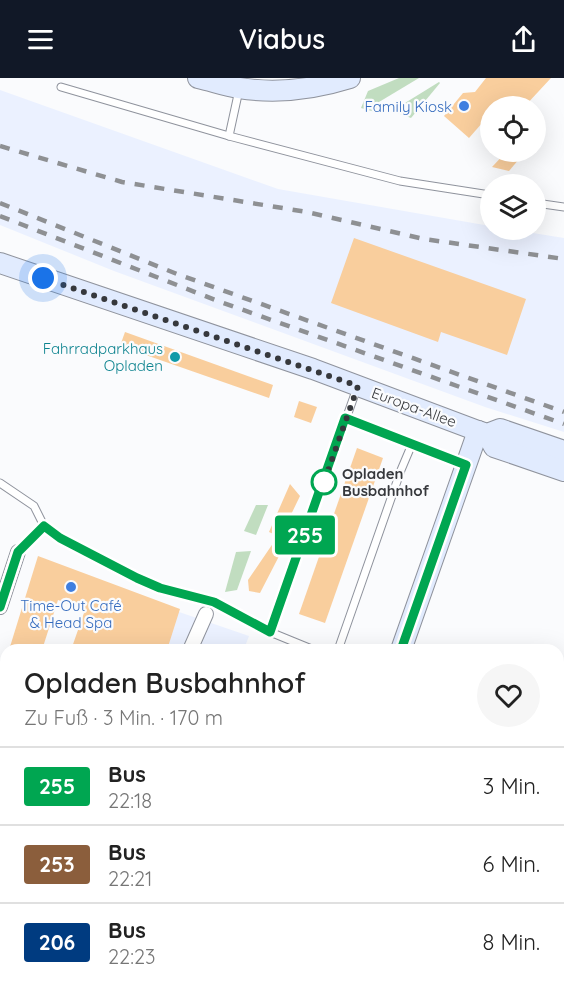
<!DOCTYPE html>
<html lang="de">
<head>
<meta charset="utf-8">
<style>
  body { margin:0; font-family:Quicksand,sans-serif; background:#f6f6f6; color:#222; height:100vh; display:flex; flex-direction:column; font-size:22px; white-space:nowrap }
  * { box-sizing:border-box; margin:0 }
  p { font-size:20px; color:#767676 }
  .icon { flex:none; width:33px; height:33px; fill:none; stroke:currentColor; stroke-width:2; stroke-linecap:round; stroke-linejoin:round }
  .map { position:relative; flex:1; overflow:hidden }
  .sheet { position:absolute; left:0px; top:566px; width:564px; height:350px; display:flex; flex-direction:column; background:#fff; border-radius:18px 18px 0 0; box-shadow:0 6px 24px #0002 }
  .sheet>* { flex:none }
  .badge { padding:0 12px; border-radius:4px; font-size:21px; line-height:39px }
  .buttons { position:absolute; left:480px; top:18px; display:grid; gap:12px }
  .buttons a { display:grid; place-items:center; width:66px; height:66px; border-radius:50%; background:#fff; box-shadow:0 6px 24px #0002; font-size:30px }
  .you { position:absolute; width:30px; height:30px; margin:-15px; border:4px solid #fff; border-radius:50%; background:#1a73e8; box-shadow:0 0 0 9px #1a73e833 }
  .map>.badge { position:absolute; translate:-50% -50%; box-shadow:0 0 0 3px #fff }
  .round { display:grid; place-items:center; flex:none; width:63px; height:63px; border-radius:32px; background:#f6f6f6 }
  .head { display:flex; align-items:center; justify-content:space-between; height:102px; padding:0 24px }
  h1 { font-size:28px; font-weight:600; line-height:45px }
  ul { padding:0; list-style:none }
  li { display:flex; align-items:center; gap:18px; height:78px; padding:0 24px; border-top:2px solid #e0e0e0 }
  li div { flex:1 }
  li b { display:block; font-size:22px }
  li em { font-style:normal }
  li .badge { min-width:66px; font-weight:700; text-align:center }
  header { display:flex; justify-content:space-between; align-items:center; height:78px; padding:0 24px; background:#111827; color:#fff; font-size:27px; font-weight:600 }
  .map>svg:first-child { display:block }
</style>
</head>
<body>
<header><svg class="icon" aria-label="menu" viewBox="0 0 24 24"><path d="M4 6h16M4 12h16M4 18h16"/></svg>Viabus<svg class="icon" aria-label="share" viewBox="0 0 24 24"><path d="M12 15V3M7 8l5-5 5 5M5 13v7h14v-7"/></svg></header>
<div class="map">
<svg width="564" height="914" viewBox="0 0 564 914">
  <rect width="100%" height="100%" fill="#fafbfd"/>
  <g fill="#ebf1ff">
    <polygon points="0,12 278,111 490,148 490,152 514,152 564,160 564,354 485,329 114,193 0,147"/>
    <polygon points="150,524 249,558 244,571 134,572"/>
    <polygon points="34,909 129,909 128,914 33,914"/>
  </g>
  <g fill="#c1ddc0">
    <polygon points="399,0 419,0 379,24 375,34 361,30 368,13"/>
    <polygon points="439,4 440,5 411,40 392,33"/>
    <polygon points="256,427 268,427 256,457 244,453"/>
    <polygon points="251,473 237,512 225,514 236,474"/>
  </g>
  <g fill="#f9ce9d">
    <polygon points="486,0 551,0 525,28 490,28 490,36 469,60 444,38 463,15 475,14"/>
    <polygon points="506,74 525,74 509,93 492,89"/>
    <polygon points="354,160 526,221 507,277 441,254 438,264 331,225"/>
    <polygon points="125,254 273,307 269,320 120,268"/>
    <polygon points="299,323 317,329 311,345 294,339"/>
    <polygon points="357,370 383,380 325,545 299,536"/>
    <polygon points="290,406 300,418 285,449 292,453 260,515 249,513 248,502 278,458 269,454"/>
    <polygon points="38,478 180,531 167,572 71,572 85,532 58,522 42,572 9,572"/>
  </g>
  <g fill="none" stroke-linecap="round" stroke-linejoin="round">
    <g stroke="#8f939d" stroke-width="9">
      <g id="lane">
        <polyline points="61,9 229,58 400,103 490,117"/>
        <polyline points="229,58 239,12"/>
        <polyline points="536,125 564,129"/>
        <polyline points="345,340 463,386"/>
        <polyline points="0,405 34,428 44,448 60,460 85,474 160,510 214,524 270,554 314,572"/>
        <polyline points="18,474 44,448"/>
        <polyline points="270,554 357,310"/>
        <polyline points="338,572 401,392 412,366"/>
        <polyline points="558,891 564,872"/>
        <polyline points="538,909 542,909"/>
      </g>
    </g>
    <g stroke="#8f939d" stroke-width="16">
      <g id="street">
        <polyline points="0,529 18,474"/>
        <polyline points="190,572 206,536"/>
        <polyline points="82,914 83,909"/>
      </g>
    </g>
    <g stroke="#8f939d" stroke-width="22">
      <g id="secondary">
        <path d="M 198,0 C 212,3 225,8 239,10 C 276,16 315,11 350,0"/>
        <polyline points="0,185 313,291 478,353 487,356 500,351 564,373"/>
        <polyline points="487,356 494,369 564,393"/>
        <polyline points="401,572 478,353"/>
        <polyline points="558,659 564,661"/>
        <polyline points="558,860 564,862"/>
        <polyline points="381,914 381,909"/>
      </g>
    </g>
    <use href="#lane" stroke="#fff" stroke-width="7"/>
    <use href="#street" stroke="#fff" stroke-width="14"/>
    <use href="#secondary" stroke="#e1ebfe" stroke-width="20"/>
    <g stroke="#8e9093" stroke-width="4.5" stroke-dasharray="10 10" stroke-linecap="butt">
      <polyline points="0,68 122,104 307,134 424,161 564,181"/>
      <polyline points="0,125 177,196 564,334"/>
      <polyline points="0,138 218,223 564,346"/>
    </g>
  </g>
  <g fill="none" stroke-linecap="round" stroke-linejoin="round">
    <g stroke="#fff" stroke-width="14">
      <polyline id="line" points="0,529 18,474 44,448 60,460 137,500 160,510 214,524 270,554 345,340 466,387 401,572"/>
    </g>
    <use href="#line" stroke="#00a651" stroke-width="9"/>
    <polyline stroke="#36383c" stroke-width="6" stroke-dasharray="0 10.8" points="43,200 358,308 324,404"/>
  </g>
  <g fill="#3f7fe0" stroke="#fafbfd" stroke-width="2">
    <circle cx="464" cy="28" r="6"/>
    <circle cx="71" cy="509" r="6"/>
  </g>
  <circle fill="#0f9aa8" stroke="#fafbfd" stroke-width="2" cx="175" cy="279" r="6"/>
  <circle fill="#fff" stroke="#00a651" stroke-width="3" cx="324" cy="404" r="12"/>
  <g text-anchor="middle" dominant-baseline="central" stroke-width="4.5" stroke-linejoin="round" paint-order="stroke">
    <g font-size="15" fill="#366cbe" stroke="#fafbfd" text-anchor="end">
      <text x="452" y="28">Family Kiosk</text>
      <text x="71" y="527" text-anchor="middle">Time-Out Café<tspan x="71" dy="17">&amp; Head Spa</tspan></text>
    </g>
    <g font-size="15" fill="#0d838f" stroke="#fafbfd" text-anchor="end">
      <text x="163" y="270">Fahrradparkhaus<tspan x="163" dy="17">Opladen</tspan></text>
    </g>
    <g font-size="15" fill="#36383c" stroke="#fafbfd">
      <text transform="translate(414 329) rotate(20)">Europa-Allee</text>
    </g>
    <g font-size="15" font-weight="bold" fill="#36383c" stroke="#fafbfd" text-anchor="start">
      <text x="342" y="395">Opladen<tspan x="342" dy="17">Busbahnhof</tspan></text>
    </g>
  </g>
</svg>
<div class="buttons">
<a><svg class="icon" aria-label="locate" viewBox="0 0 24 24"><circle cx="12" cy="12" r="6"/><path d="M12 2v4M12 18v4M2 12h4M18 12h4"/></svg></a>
<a><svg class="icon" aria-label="layers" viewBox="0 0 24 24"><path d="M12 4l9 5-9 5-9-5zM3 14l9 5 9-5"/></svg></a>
</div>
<div class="you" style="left:43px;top:200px"></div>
<b class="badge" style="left:305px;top:457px;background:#00a651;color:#fff">255</b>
<section class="sheet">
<div class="head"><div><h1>Opladen Busbahnhof</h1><p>Zu Fuß · 3 Min. · 170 m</p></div><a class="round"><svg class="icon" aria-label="heart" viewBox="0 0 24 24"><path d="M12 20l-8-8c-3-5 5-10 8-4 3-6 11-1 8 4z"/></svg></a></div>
<ul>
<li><span class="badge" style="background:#00a651;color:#fff">255</span><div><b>Bus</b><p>22:18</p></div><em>3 Min.</em></li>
<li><span class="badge" style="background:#8b5e3c;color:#fff">253</span><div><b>Bus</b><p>22:21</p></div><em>6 Min.</em></li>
<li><span class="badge" style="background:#003b80;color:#fff">206</span><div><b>Bus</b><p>22:23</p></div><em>8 Min.</em></li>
</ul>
</section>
</div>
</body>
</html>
